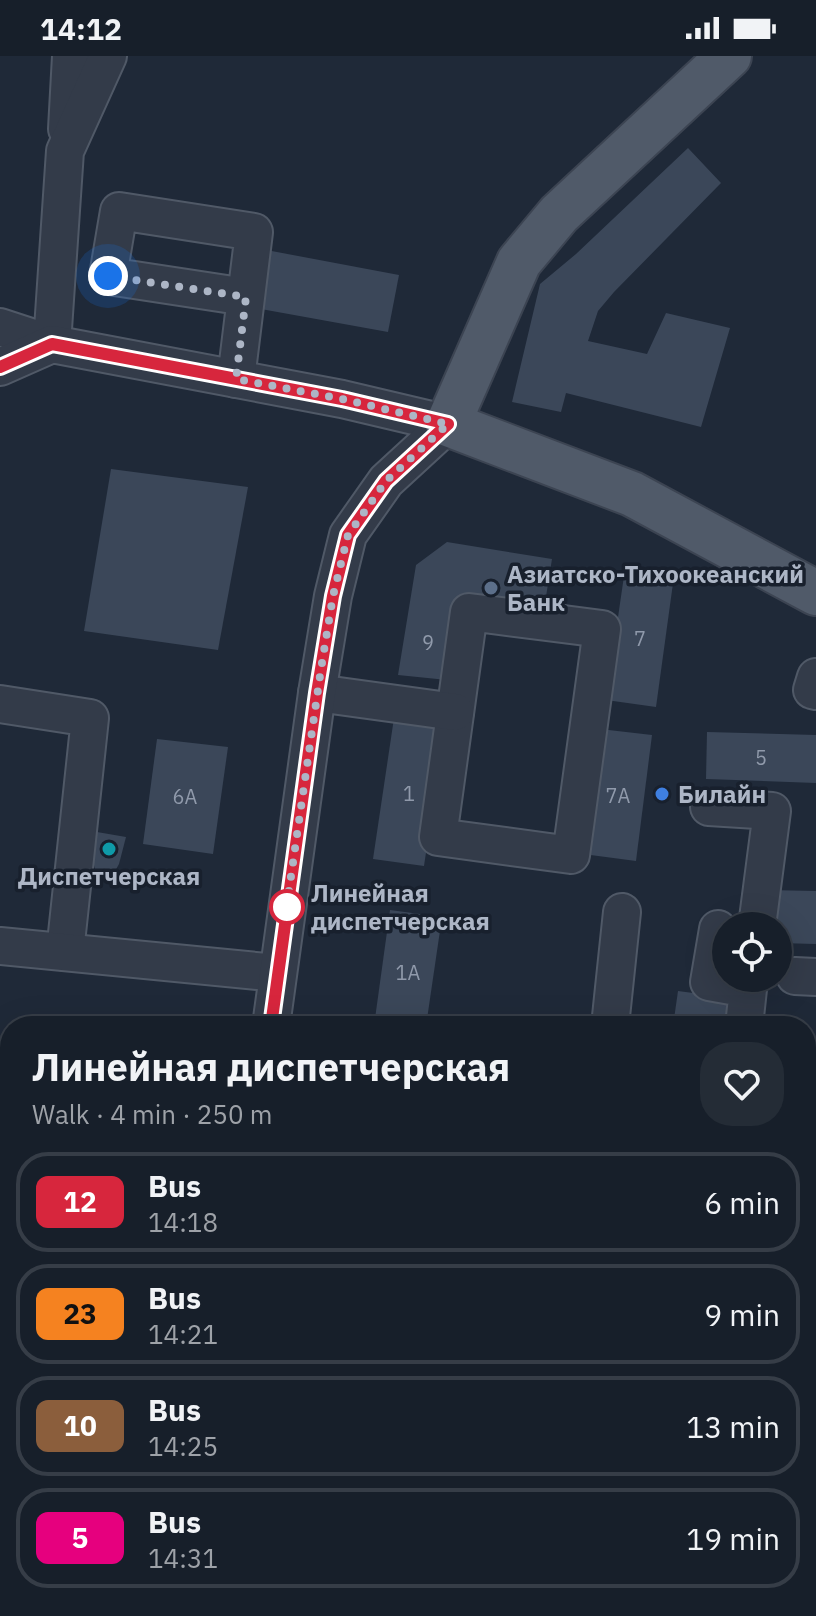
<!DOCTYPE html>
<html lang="en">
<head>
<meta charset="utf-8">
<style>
  body { margin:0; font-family:"IBM Plex Sans",sans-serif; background:#242c36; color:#f1f3f6; height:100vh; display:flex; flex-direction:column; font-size:30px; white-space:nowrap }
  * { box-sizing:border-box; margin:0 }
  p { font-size:26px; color:#9ea2a8 }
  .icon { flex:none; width:44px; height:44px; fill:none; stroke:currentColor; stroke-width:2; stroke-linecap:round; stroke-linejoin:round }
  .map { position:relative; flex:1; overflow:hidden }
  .panel { position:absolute; left:0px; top:960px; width:816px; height:600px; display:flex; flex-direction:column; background:#171f2a; border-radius:32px 32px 0 0; box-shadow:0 8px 32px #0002,0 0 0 2px #363d47 }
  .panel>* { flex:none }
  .badge { padding:0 16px; border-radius:12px; font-size:28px; line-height:52px }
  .buttons { position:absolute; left:712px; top:856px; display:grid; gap:16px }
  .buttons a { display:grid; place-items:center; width:80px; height:80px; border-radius:50%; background:#171f2a; box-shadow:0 8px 32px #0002,0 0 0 2px #363d47; font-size:40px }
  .you { position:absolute; width:40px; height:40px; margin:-20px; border:6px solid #fff; border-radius:50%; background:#1a73e8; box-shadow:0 0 0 12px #1a73e833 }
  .map>.badge { position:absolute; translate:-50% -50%; box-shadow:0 0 0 4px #fff }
  .round { display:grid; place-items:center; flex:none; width:84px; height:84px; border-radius:32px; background:#242c36 }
  .headline { display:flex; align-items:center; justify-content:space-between; height:136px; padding:0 32px }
  h1 { font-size:38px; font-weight:800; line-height:60px }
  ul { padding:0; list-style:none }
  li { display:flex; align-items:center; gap:24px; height:100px; margin:0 16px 12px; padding:0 16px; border:4px solid #363d47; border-radius:32px }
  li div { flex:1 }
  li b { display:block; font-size:30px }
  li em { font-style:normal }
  li .badge { min-width:88px; font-weight:700; text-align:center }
  .status { display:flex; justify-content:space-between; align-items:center; height:56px; padding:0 40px; background:#171f2a; direction:ltr }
  .status svg { height:22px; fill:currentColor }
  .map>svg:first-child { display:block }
</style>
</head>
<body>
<div class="status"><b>14:12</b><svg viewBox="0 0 49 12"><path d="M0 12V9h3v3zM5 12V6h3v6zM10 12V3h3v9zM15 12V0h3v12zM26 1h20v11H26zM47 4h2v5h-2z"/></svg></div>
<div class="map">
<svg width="816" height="1560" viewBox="0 0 816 1560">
  <rect width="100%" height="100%" fill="#1f2938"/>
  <polygon fill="#213639" points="0,1010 10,1011 10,1550 156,1550 155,1560 0,1560"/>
  <g fill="#3b4759">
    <polygon points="688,92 721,127 614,236 598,255 588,285 647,298 666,257 730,272 701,371 566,337 561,356 512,346 540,228 576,198"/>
    <polygon points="261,193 399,219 388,276 250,251"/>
    <polygon points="111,413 248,431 218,594 84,575"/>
    <polygon points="447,486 552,503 544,553 460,540 447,624 398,619 416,509"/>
    <polygon points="625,513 674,520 656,651 606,644"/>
    <polygon points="394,662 445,670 424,810 373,803"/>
    <polygon points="600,673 652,679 636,805 583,798"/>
    <polygon points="707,676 816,679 816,727 706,723"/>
    <polygon points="157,683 228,691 213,798 143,788"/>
    <polygon points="97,776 126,781 119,808 114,817 106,822 96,817 93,805"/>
    <polygon points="767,834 816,835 816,888 778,887 778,870 766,870"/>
    <polygon points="390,854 442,861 426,970 374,970"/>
    <polygon points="678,935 731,942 727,970 673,970"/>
    <polygon points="806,1009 816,1010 816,1093 806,1092"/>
    <polygon points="813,1259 816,1259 816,1342 806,1341 806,1307"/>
    <polygon points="816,1545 816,1560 768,1560 767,1550 806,1550 806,1546"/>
    <polygon points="279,1550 330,1550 331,1560 280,1560"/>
  </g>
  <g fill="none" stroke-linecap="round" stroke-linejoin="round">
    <g stroke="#505967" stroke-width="40">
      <g id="minor">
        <polyline points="67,73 71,0"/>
        <polyline points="0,271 52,288 65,95 108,0"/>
        <polyline points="0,311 52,288 342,343 448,368"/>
        <polyline points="236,323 254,176 119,155 108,220 246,241"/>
        <polygon points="469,556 602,573 571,799 438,781"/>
        <polyline points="816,621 812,634 816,635"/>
        <polyline points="317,637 455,656"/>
        <polyline points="0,648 90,662 65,896"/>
        <polyline points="709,751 772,755 757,870"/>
        <polyline points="718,873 709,926 748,933 744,970"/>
        <polyline points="0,890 277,917"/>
        <polyline points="795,920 816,921"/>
        <polyline points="271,970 317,637 333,540 348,479 386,425 448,368"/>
        <polyline points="610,970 622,856"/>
        <polyline points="806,1110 816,1114"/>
        <polyline points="806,1516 816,1515"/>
        <polyline points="348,1550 350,1560"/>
        <polyline points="755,1550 755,1560"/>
        <polyline points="178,1560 180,1550"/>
      </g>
    </g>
    <g stroke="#3c4452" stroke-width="48">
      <polyline id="major" points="729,0 559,158 519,206 448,368 632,438 816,537"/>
    </g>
    <g stroke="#3f5357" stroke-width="5" stroke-dasharray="6 6" stroke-linecap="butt">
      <polyline points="0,1345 10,1341"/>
      <polyline points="0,1407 10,1409"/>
      <polyline points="0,1529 10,1438"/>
    </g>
    <use href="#minor" stroke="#333b49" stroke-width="36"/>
    <use href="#major" stroke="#505a69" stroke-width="44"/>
  </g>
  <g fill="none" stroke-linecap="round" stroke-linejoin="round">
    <g stroke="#fff" stroke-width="18">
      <polyline id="line" points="0,311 52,288 342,343 448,368 386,425 348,479 333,540 317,637 271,970"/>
    </g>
    <use href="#line" stroke="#d7263d" stroke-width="12"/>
    <polyline stroke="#adb6c6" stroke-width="8" stroke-dasharray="0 14.4" points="108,220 246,241 236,323 342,343 448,368 386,425 348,479 333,540 321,613 286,855 287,851"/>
  </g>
  <circle fill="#5c6f8a" stroke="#18202d" stroke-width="3" cx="491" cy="532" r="8"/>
  <circle fill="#3f7fe0" stroke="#18202d" stroke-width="3" cx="662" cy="738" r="8"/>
  <circle fill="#0f9aa8" stroke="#18202d" stroke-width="3" cx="109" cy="793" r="8"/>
  <circle fill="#fff" stroke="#d7263d" stroke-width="4" cx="287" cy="851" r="16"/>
  <g text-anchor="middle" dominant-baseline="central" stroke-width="7" stroke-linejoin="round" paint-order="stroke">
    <g font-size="20" fill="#909aab">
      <text x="640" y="582">7</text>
      <text x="428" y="586">9</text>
      <text x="761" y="701">5</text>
      <text x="409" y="737">1</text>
      <text x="618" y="739">7А</text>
      <text x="185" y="740">6А</text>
      <text x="408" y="916">1А</text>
    </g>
    <g font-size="24" font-weight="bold" fill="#adb6c6" stroke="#18202d" text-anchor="start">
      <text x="507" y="518">Азиатско-Тихоокеанский<tspan x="507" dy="28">Банк</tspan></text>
      <text x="678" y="738">Билайн</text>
      <text x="109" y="820" text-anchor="middle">Диспетчерская</text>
    </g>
    <g font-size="24" font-weight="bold" fill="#adb6c6" stroke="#18202d" text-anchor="start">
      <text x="311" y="837">Линейная<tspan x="311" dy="28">диспетчерская</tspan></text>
    </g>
  </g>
</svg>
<div class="buttons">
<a><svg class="icon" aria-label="locate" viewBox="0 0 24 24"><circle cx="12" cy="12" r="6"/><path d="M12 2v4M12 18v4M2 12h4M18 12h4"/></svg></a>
</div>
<div class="you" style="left:108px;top:220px"></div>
<section class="panel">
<div class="headline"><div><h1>Линейная диспетчерская</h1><p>Walk · 4 min · 250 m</p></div><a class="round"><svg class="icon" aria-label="heart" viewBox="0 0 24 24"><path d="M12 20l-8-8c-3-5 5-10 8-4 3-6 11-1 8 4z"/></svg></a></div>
<ul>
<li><span class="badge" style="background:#d7263d;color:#fff">12</span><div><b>Bus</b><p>14:18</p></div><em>6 min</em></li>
<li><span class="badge" style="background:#f58220;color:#111">23</span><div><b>Bus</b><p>14:21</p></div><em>9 min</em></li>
<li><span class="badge" style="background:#8b5e3c;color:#fff">10</span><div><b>Bus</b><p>14:25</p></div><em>13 min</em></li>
<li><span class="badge" style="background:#e6007e;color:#fff">5</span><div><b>Bus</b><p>14:31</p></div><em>19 min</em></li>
</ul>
</section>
</div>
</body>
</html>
